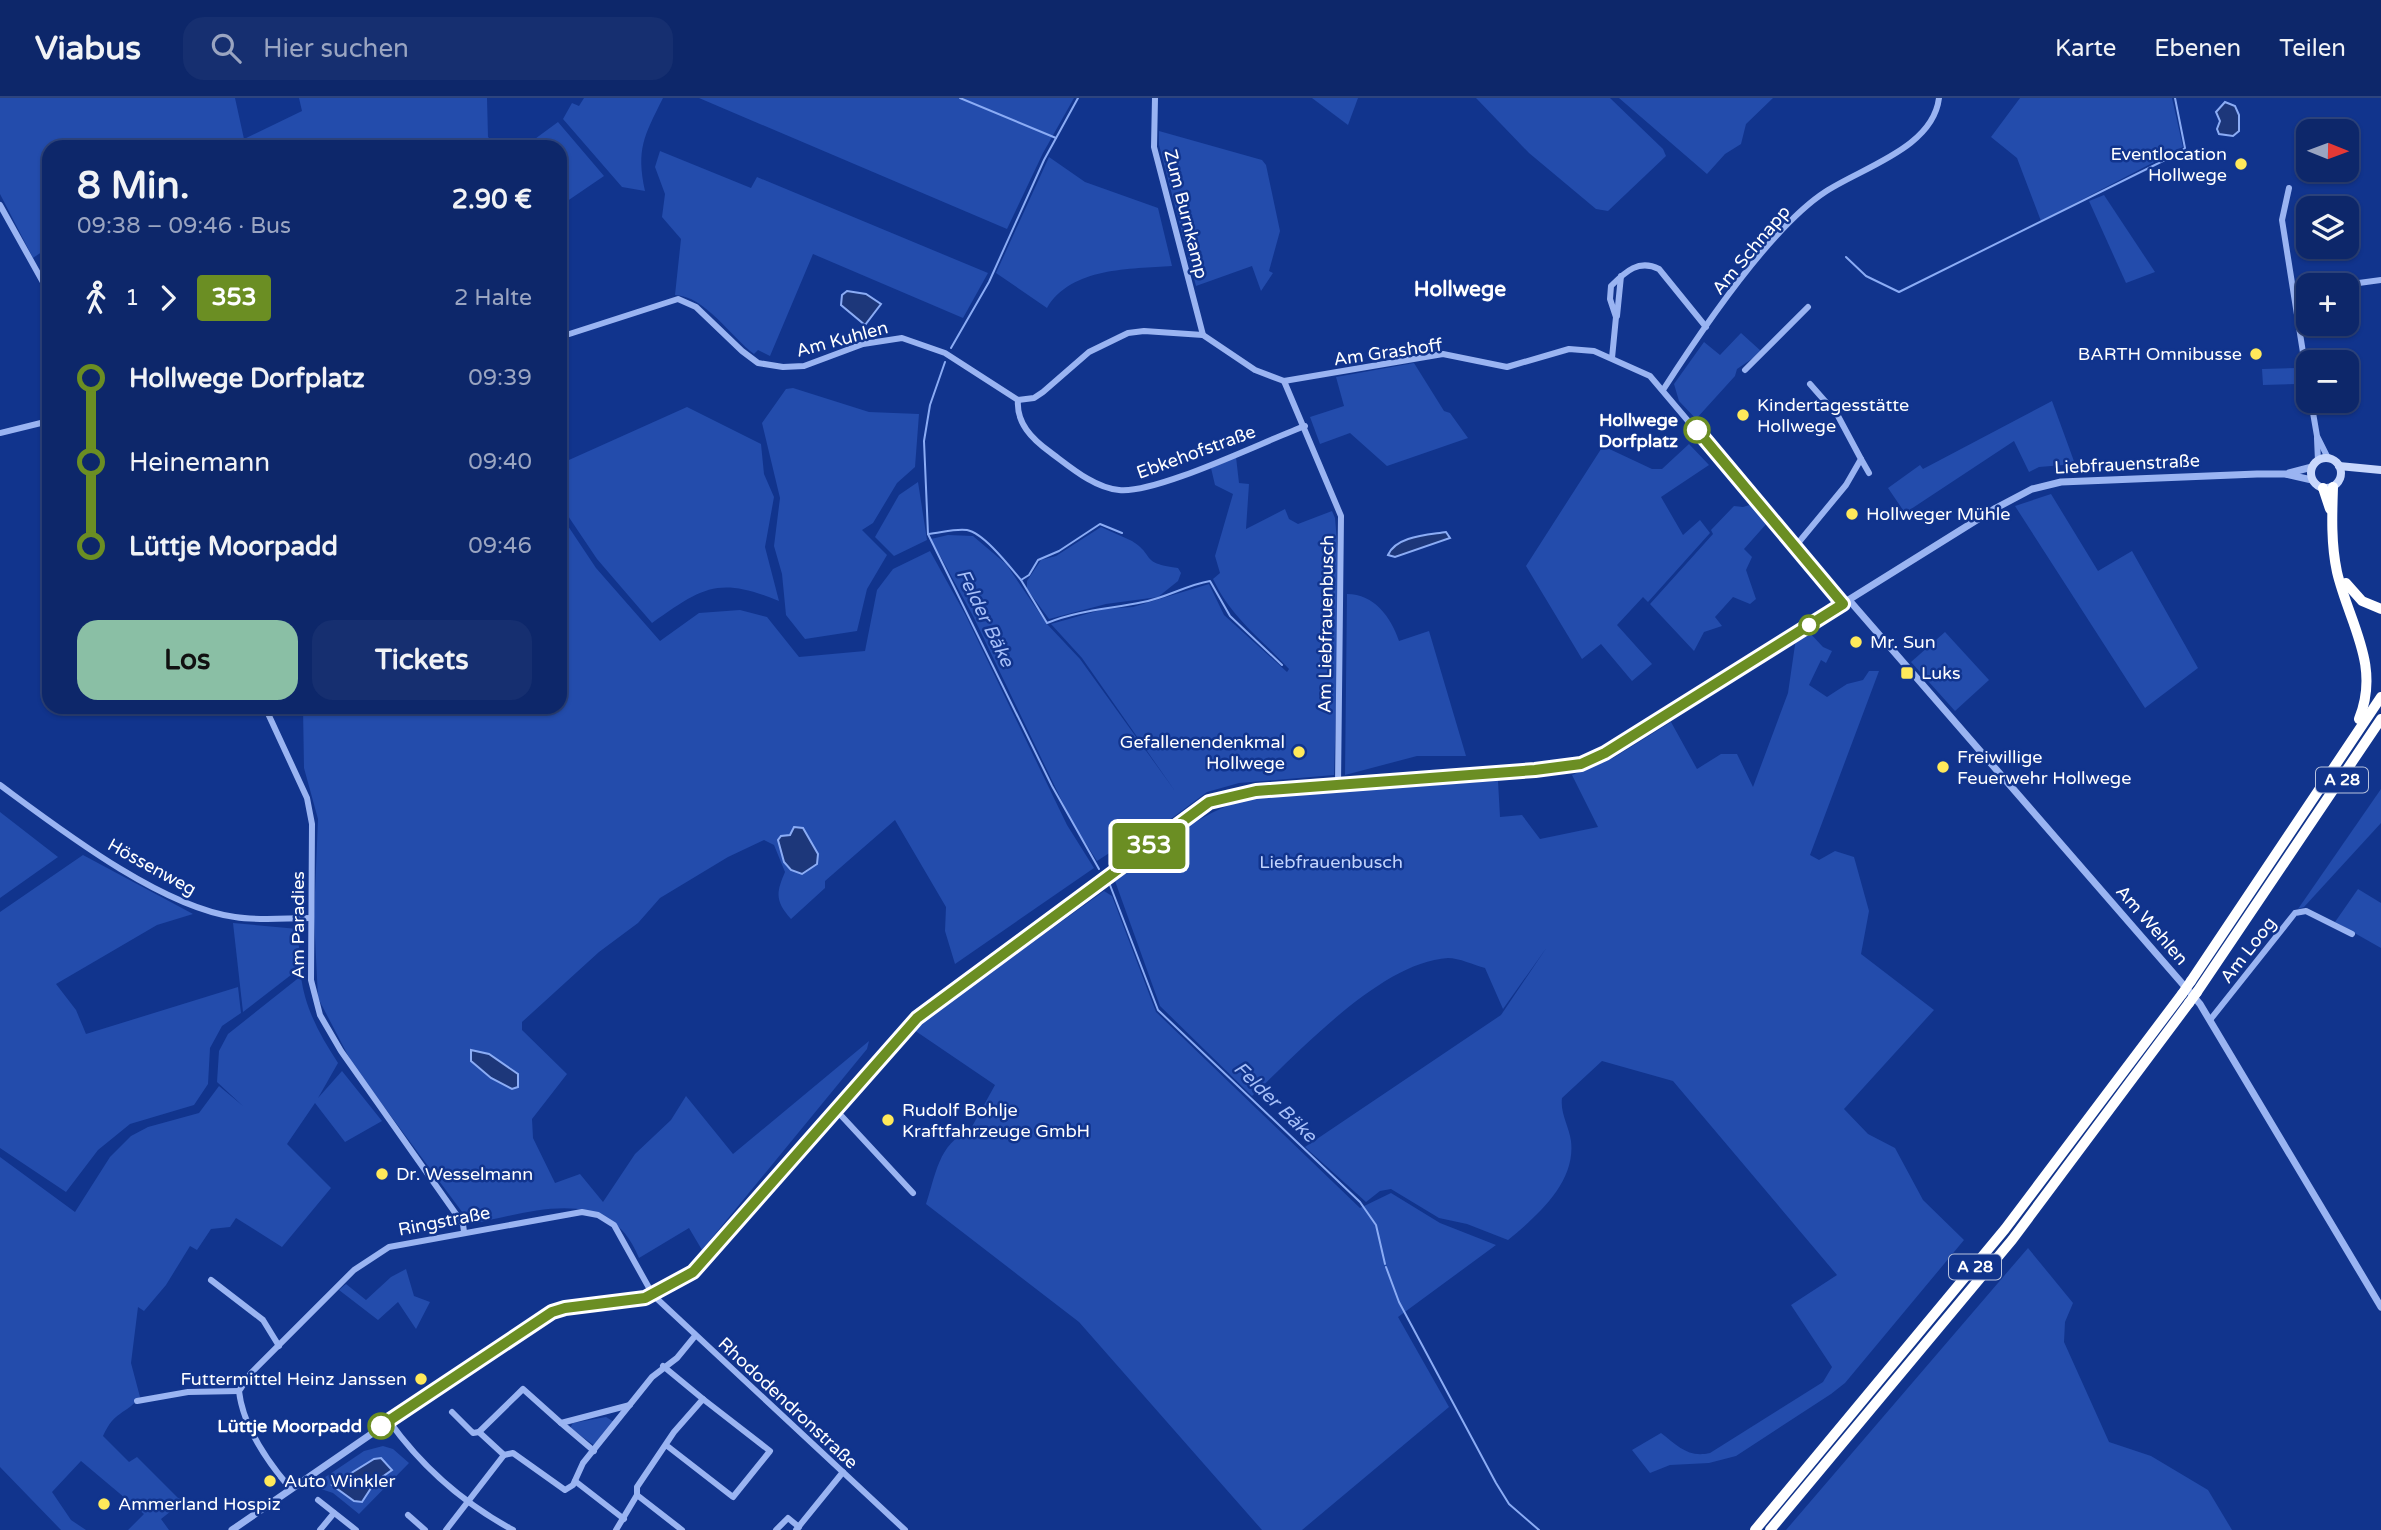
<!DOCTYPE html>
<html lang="de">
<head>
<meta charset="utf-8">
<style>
  body { margin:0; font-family:"Varela Round",sans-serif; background:#162f70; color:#f1f3f6; height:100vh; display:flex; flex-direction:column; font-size:26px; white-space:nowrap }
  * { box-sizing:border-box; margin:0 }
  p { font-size:23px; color:#9aa5c1 }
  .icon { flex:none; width:38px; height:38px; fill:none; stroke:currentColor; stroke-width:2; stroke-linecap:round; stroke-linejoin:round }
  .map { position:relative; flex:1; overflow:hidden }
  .details { position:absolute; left:42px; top:42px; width:525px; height:574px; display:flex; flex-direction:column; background:#0d276a; border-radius:21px; box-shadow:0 2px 5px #0004,0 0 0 2px #2d447e }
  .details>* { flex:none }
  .badge { padding:0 14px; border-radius:5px; font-size:24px; line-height:46px }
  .needle { width:46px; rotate:91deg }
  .tools { position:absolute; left:2296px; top:21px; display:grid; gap:14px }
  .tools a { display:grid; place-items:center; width:63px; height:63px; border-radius:14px; background:#0d276a; box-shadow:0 2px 5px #0004,0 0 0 2px #2d447e; font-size:35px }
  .map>.badge { position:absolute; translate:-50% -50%; box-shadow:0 0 0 4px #fff }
  .legs { display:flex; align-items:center; gap:10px; height:77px; padding:0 35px; font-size:23px }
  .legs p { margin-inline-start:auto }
  .overview { display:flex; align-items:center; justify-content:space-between; height:119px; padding:0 35px }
  h1 { font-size:38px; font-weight:800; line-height:52px }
  .primary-button { display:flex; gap:14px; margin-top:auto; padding:14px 35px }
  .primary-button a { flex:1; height:80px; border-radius:21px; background:#8abfa5; color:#111; font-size:28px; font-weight:800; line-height:80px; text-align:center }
  .primary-button a+a { background:#162f70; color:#f1f3f6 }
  ul { padding:0 35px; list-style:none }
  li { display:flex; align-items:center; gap:24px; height:84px; font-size:26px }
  li i { display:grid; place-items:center; width:10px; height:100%; margin:0 9px; background:currentColor }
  li i::after { content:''; width:18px; height:18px; margin:-9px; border:5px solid; border-radius:50%; background:#0d276a }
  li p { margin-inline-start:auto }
  li:first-child i { background:linear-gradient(#0000 50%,currentColor 0) }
  li:last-child i { background:linear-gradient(currentColor 50%,#0000 0) }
  header { display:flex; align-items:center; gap:42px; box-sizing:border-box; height:98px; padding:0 35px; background:#0d276a; border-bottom:2px solid #2d447e }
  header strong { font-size:33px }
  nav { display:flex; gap:38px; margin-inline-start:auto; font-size:24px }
  .search { width:490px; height:63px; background:#162f70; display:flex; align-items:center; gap:18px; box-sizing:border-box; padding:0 24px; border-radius:21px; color:#9aa5c1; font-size:26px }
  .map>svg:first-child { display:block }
</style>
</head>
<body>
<header>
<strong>Viabus</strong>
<div class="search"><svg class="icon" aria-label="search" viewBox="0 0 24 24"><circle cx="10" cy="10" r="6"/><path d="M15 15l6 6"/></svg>Hier suchen</div>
<nav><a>Karte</a><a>Ebenen</a><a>Teilen</a></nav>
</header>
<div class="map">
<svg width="2381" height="1432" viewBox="0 0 2381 1432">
  <rect width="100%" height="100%" fill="#11348d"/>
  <g fill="#234cac" fill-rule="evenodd">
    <polygon points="0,0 235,0 244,41 302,13 299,0 487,0 488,39 499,49 246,49 244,42 229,49 49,49 49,149 33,160 0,96"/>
    <path d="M 584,0 L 663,0 C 644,38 636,51 645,93 L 622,89 L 563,21 L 572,5 L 579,8 Z"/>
    <polygon points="699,0 1074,0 1043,55 1007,131"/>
    <polygon points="1312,0 1358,0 1348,27"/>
    <polygon points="1476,0 1610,0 1663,51 1666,58 1608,113 1596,111 1529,55"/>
    <polygon points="1619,0 1773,0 1746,26 1741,46 1725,56 1707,76"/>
    <polygon points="2020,0 2172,0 2183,49 2041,123 2017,60 1991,39"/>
    <polygon points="558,24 604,78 560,108 560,49 524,49"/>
    <polygon points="1159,33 1262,62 1266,67 1280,133 1269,173 1273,175 1261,193 1252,168 1196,188 1159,47"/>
    <path d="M 660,53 L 751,90 L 757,79 L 988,175 L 963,220 L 813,156 L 770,258 L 758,252 L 754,256 C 731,239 705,198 675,197 L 681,141 L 662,119 L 665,96 L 655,69 Z"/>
    <path d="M 1049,59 L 1085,84 L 1158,110 L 1172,168 C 1131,171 1071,169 1047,210 L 996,175 Z"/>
    <polygon points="2104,97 2155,174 2126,185 2089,103"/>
    <polygon points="1741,235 1762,254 1737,271 1735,278 1696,321 1679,303 1674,286 1704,244 1720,257"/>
    <polygon points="1414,265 1444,313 1450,315 1468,340 1387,368 1350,335 1320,346 1310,319 1344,308 1336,279"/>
    <polygon points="2296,270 2297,286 2263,287 2262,271"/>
    <polygon points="793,290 869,314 919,316 915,369 897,385 873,425 862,432 887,457 867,491 857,533 805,541 786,517 782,476 774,448 780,400 762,325 786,291"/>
    <polygon points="2052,303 2075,366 2039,369 2029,374 2014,343 1905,415 1888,390 1920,367 1923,371"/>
    <path d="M 687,309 L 761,346 L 764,376 L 774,399 L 765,449 L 779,503 C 718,478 703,489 652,525 L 597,461 L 560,406 L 560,366 Z"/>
    <polygon points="1689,346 1709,367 1661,399 1683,437 1700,422 1710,435 1648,504 1643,499 1617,527 1652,566 1632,583 1601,546 1582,561 1526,468 1603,348 1652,371 1662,371"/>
    <path d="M 1236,359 L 1239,385 L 1249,386 L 1246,431 L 1285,411 L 1289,421 L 1298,426 L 1332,413 L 1335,420 L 1340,478 L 1334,677 L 1239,685 L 1207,694 L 1160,729 L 1131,741 L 1097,763 L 1071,722 L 973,518 L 931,441 L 948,437 L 973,438 L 1006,466 L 1047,526 L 1080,561 L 1175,693 L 1082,560 L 1051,526 L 1104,511 L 1133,509 L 1209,486 L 1224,517 L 1287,574 L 1289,571 C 1260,539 1232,521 1213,481 L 1220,475 L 1215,458 L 1233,396 L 1215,387 L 1211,370 Z"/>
    <polygon points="918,384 927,442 894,458 875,439 899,397"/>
    <polygon points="2051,396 2098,473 2132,453 2198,570 2145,610 2015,408"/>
    <polygon points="1753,406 1768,424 1744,451 1752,459 1746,472 1756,501 1750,506 1733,499 1715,519 1722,528 1704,534 1694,553 1650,506 1713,436 1711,432 1734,408 1743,409"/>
    <path d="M 560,416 L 596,470 L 660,543 L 699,515 L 740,512 L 767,519 L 799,559 L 865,553 L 877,492 L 893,471 L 930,453 L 965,516 L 1067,727 L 1094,770 L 955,866 L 945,833 L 946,809 L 895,722 L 825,783 L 825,790 L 791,821 C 775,803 776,795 785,774 L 774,747 L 764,742 L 728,759 L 660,800 L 638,825 L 599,854 L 522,924 L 522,932 L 567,976 L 532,1021 L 533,1040 L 555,1085 L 580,1076 L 603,1104 L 635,1056 L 671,1022 L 686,998 L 733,1056 L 869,943 L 867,951 L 702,1152 L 689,1130 L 639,1160 C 609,1085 533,1114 471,1126 L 353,967 L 318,900 L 314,819 L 318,721 L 304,670 L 303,609 L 560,609 ZM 791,737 L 817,766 L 785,765 L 778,742 Z"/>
    <path d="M 1101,429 C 1111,434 1122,438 1132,443 C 1156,458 1139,465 1178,470 L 1181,475 L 1178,483 L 1158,499 L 1106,506 L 1049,521 L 1027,491 L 1027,483 L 1041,462 L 1056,458 Z"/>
    <path d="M 1347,496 C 1374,496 1391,519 1399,543 L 1429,533 L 1466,658 L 1417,658 L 1345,677 Z"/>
    <path d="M 1808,533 L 1823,549 L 1832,553 L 1826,565 L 1821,562 L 1809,587 L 1827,599 L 1847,586 L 1863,582 L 1869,573 L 1879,573 L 1810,757 L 1819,762 L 1835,753 L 1854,759 L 1869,813 L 1861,856 L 1934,912 L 1844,1011 L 1868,1036 L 1895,1050 L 1923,1102 L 1964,1142 L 1845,1285 L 1831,1296 L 1736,1358 L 1709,1365 L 1670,1367 L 1650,1375 L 1632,1352 L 1661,1335 C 1678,1348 1688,1360 1710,1355 L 1823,1284 L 1832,1269 L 1791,1207 L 1837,1177 L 1673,983 L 1602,963 L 1562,1000 C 1560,1015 1569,1028 1571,1043 C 1576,1085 1537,1118 1508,1142 L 1467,1126 L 1439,1120 L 1391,1091 L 1380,1093 L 1366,1104 L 1305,1049 L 1501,917 L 1547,849 L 1503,911 L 1485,870 C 1474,867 1459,860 1448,860 C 1381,864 1299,954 1252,998 L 1160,908 L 1115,783 C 1165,746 1202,709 1264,697 L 1498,683 L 1500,719 L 1522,717 L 1540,741 L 1598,729 L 1572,677 L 1613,660 L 1671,624 L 1697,671 L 1721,656 L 1737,656 L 1753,689 L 1788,595 L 1796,540 Z"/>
    <polygon points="1945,534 1989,582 1955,613 1911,564"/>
    <polygon points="2381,691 2381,725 2304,809 2298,811"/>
    <polygon points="0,714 58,759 0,800"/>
    <polygon points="83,757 193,816 157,827 56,886 76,912 86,936 238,889 241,915 222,928 210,950 208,986 194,1007 130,1026 98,1052 66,1094 0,1050 0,814"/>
    <polygon points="2358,791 2381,805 2381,850 2335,824"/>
    <path d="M 1104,793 L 1112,798 L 1156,914 L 1360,1110 L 1391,1095 L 1440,1125 L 1496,1147 L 1398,1219 L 1449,1309 L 1302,1432 L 1262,1432 L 1079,1224 L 926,1106 C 935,1080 939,1043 969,1034 L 995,987 L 914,932 L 920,925 Z"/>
    <polygon points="233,825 298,831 300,870 243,914"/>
    <path d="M 301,878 C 305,911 320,937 338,965 L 318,1000 L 342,973 L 382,1023 L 345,1044 L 315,1005 L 287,1046 L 331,1090 L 282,1149 L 236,1120 L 230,1129 L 211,1131 L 197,1152 L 190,1148 L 166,1187 L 144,1213 L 138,1209 L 131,1265 L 140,1299 C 124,1318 115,1312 103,1338 L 129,1364 L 137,1359 L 178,1400 L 185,1402 L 161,1421 L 169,1432 L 128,1432 L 144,1416 L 81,1363 L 52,1394 L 71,1422 L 86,1432 L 61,1432 L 0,1369 L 0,1059 L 75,1114 L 110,1059 L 131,1038 L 148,1029 L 199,1015 L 219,988 L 243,1008 L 217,984 L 219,953 L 228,936 Z"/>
    <polygon points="2028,1150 2073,1205 2065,1224 2064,1244 2109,1344 2151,1358 2208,1392 2232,1432 1786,1432"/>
    <polygon points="406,1171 414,1198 430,1204 416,1231 398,1204 378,1222 339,1192 346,1186 366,1202 391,1179"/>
    <polygon points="606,1319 614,1324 595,1348 570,1330 573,1325"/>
    <path d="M 383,1348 L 393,1351 L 409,1365 L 359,1416 L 333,1395 L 312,1388 L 364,1353 ZM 374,1361 L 375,1384 L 362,1403 L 354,1403 L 332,1387 Z"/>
  </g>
  <g fill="#1d377a" stroke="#8bacf5" stroke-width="2">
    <polygon points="2225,4 2235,8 2239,17 2239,33 2233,38 2219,36 2217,31 2220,23 2216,14"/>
    <polygon points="847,193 866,196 881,206 865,227 841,207 842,197"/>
    <path d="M 1446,434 L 1450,440 L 1395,459 L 1388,457 C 1396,438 1428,437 1446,434 Z"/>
    <polygon points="794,729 803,730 818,756 817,766 802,776 791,772 784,764 778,742 781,738 790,737"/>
    <polygon points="471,952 489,956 518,976 518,989 512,991 491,980 471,963"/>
    <polygon points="381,1360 392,1372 375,1384 362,1404 354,1403 332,1387 374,1361"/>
  </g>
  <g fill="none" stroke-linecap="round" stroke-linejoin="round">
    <g stroke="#8bacf5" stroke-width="2">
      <polyline points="960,0 1056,40"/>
      <polyline points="1846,159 1866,178 1899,194 2179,55 2185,50 2175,0"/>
      <polyline points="951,250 989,184 1044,62 1078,0"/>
      <polyline points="945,264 930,307 924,343 928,436 1052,688 1099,771"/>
      <path d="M 928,436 C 940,435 956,430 967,432 C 984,435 1010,469 1021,482 L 1029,477 L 1038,462 L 1059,453 L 1100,426 L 1122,435"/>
      <path d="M 1021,482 L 1047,525 C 1079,512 1110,511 1143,504 C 1166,500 1186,487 1210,483 L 1230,518 L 1282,567"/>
      <polyline points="1110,787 1158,912 1360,1104 1376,1127 1385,1166"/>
      <polyline points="1386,1169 1399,1204 1496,1385 1509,1406 1539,1432"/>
    </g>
    <g stroke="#9ab4f2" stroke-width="6">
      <polyline points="1155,0 1154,49 1203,237"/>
      <polyline points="2289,90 2282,122 2308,286"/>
      <polyline points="0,107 49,195"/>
      <polyline points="2344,187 2381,182"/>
      <polyline points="2295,194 2308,192"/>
      <polyline points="1617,218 1621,178"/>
      <polyline points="560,239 678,201 696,209 742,253 758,265 783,269 804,268 863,246 902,240 945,255 1018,302 1034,300 1043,294 1089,254 1128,235 1144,233 1203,237 1255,272 1284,283 1443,256 1507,269 1569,251 1594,253 1650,278 1843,506"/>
      <path d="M 1612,260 L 1616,219 L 1610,201 L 1611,188 C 1626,173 1639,161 1659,171 L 1706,229"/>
      <polyline points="1745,272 1808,209"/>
      <polyline points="1284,283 1341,418 1338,686"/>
      <path d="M 1663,292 C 1699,236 1770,130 1825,94 C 1863,69 1933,50 1939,0"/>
      <path d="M 1018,302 C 1016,325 1032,341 1050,354 C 1069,368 1094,390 1119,392 C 1157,396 1264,343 1305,328"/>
      <polyline points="2311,303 2317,338 2328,360"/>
      <polyline points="0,335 49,323"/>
      <polyline points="2317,340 2318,363"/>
      <polyline points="1861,361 1869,375"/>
      <polyline points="1794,450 1846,387 1861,361 1838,318 1810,286"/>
      <polyline points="265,609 307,700 312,726 311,882 320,917 341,953 463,1126 464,1134"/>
      <path d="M 0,687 C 61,732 161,809 235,819 C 259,823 286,820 310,820"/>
      <polyline points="2210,922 2295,815 2306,813 2352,836"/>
      <polyline points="836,1012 913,1095"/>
      <polyline points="211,1182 263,1222 279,1248"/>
      <polyline points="663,1268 703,1301"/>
      <polyline points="137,1303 188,1294 239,1293"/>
      <polyline points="452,1314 473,1335 479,1334"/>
      <path d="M 389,1323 C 422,1369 463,1405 513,1432"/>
      <polyline points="561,1325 594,1353"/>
      <polyline points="504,1357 513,1355 565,1392 573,1387 583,1365 652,1279 677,1260 695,1238"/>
      <polyline points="575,1383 624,1421"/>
      <path d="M 290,1390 C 267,1363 243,1329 239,1293 L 251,1275 L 354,1172 L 389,1149 L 582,1114 L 598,1117 L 614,1127 L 653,1197 L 905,1432"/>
      <polyline points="637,1397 682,1432"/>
      <polyline points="318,1402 356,1432"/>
      <polyline points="408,1417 425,1432"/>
      <polyline points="320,1432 334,1415"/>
      <polyline points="446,1432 504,1357 479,1334 523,1291 561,1325 630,1307"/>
      <polyline points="616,1432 637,1397 637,1389 674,1334 703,1301 770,1353 733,1399 666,1347"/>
      <polyline points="776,1432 788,1420 799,1429"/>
      <polyline points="796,1432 843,1374"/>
    </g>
    <g stroke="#9ab4f2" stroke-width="7">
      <polyline points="2289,375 2312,369"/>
      <polyline points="1849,502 2200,906 2381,1209"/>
      <polyline points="232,1432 537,1222 565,1210 645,1200 693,1174 917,920 1209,704 1245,694 1535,672 1592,662 1996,410 2032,391 2061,384 2257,376 2285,376 2312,382"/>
    </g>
    <g stroke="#c8d7fc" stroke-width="8">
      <circle cx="2326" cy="375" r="15"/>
      <polyline points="2339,368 2381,372"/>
    </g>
    <g stroke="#fff" stroke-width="10">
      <path d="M 2333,389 C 2332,417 2331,446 2337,474 C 2349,525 2381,567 2359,621"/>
      <polyline points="2323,390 2330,411"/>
      <polyline points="2346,485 2362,503 2381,511"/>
      <polyline points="2191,883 2381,599"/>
      <polyline points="2197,894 2381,621"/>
      <polyline points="1755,1432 2005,1131 2182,896"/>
      <polyline points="1770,1432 2012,1142 2189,905"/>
    </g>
    <g stroke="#fff" stroke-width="10">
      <polyline points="2182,896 2191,883"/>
      <polyline points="2189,905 2197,894"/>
    </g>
  </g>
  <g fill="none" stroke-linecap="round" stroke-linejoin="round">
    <g stroke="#fff" stroke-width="16">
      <polyline id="line-1" points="381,1328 552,1214 565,1210 645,1200 693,1174 917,920 1209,704 1256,693 1535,672 1581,666 1605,655 1843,506 1697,332"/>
    </g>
    <use href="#line-1" stroke="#6b8e23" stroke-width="10"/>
  </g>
  <g fill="#ffe95a" stroke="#11348d" stroke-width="2.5">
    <circle cx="2241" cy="66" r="7"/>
    <circle cx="2256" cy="256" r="7"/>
    <circle cx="1743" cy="317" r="7"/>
    <circle cx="1852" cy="416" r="7"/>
    <circle cx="1856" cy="544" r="7"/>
    <rect x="1900" y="568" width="14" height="14" rx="3.5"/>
    <circle cx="1299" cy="654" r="7"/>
    <circle cx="1943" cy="669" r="7"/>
    <circle cx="888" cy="1022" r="7"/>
    <circle cx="382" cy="1076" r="7"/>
    <circle cx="421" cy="1281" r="7"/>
    <circle cx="270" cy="1383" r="7"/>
    <circle cx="104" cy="1406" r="7"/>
  </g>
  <g fill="#fff" stroke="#6b8e23" stroke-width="3.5">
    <circle cx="1697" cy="332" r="12"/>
    <circle cx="1809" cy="527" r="9"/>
    <circle cx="381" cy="1328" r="12"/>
  </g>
  <g text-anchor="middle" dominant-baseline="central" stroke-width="5" stroke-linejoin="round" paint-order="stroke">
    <g fill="#11348d" stroke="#b8c2dd" stroke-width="2">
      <rect x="2316" y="669.5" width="52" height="25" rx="5"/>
      <rect x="1949" y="1156.5" width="52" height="25" rx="5"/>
    </g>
    <g font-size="16" font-weight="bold" fill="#fff">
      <text x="2342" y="682">A 28</text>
      <text x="1975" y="1169">A 28</text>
    </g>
    <g font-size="18" fill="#fff" stroke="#11348d" text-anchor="start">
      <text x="2227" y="56" text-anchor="end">Eventlocation<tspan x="2227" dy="21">Hollwege</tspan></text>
      <text x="2242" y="256" text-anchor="end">BARTH Omnibusse</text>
      <text x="1757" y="307">Kindertagesstätte<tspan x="1757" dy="21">Hollwege</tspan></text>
      <text x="1866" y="416">Hollweger Mühle</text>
      <text x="1870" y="544">Mr. Sun</text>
      <text x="1921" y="575">Luks</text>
      <text x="1285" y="644" text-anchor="end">Gefallenendenkmal<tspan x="1285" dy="21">Hollwege</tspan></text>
      <text x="1957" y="659">Freiwillige<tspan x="1957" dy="21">Feuerwehr Hollwege</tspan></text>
      <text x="902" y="1012">Rudolf Bohlje<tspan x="902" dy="21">Kraftfahrzeuge GmbH</tspan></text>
      <text x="396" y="1076">Dr. Wesselmann</text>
      <text x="407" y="1281" text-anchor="end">Futtermittel Heinz Janssen</text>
      <text x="284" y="1383">Auto Winkler</text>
      <text x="118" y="1406">Ammerland Hospiz</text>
    </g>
    <g font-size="18" fill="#fff" stroke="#11348d">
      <text transform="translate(1186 116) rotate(76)">Zum Burnkamp</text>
      <text transform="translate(1751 152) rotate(-50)">Am Schnapp</text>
      <text transform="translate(842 241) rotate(-15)">Am Kuhlen</text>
      <text transform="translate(1388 254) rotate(-8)">Am Grashoff</text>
      <text transform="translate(1196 354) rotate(-20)">Ebkehofstraße</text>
      <text transform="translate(2127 366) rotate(-3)">Liebfrauenstraße</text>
      <text transform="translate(1326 526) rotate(-89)">Am Liebfrauenbusch</text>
      <text transform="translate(152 769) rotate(29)">Hössenweg</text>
      <text transform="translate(298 827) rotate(-90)">Am Paradies</text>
      <text transform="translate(2152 827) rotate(49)">Am Wehlen</text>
      <text transform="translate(2248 852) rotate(-52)">Am Loog</text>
      <text transform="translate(444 1123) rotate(-11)">Ringstraße</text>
      <text transform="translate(788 1305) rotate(43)">Rhododendronstraße</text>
    </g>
    <g font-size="18" font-weight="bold" fill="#fff" stroke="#11348d" text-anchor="end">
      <text x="1678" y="322">Hollwege<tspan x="1678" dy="21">Dorfplatz</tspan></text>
      <text x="362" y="1328">Lüttje Moorpadd</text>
    </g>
    <g font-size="18" fill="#c1d3fd" stroke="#11348d">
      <text x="1331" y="764">Liebfrauenbusch</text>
    </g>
    <g font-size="19" font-style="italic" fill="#a6bff9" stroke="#11348d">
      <text transform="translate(985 520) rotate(64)">Felder Bäke</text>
      <text transform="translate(1275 1004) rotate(44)">Felder Bäke</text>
    </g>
    <g font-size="21" font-weight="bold" fill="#fff" stroke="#11348d">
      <text x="1460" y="191">Hollwege</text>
    </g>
  </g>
</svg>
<div class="tools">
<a><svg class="needle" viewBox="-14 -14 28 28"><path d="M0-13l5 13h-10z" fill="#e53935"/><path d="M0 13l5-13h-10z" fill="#9aa5c1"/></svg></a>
<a><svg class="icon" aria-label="layers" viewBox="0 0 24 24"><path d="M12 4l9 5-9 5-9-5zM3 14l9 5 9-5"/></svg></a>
<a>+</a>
<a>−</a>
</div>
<b class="badge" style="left:1149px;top:748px;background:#6b8e23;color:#fff">353</b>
<section class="details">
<div class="overview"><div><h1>8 Min.</h1><p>09:38 – 09:46 · Bus</p></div><b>2.90 €</b></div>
<div class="legs"><svg class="icon" aria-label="walk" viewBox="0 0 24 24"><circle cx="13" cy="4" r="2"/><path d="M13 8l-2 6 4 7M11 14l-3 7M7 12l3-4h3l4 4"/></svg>1<svg class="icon" aria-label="forward" viewBox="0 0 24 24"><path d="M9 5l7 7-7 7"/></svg><b class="badge" style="background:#6b8e23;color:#fff">353</b><p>2 Halte</p></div>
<ul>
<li><i style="color:#6b8e23"></i><b>Hollwege Dorfplatz</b><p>09:39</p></li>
<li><i style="color:#6b8e23"></i><span>Heinemann</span><p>09:40</p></li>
<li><i style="color:#6b8e23"></i><b>Lüttje Moorpadd</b><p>09:46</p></li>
</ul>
<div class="primary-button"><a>Los</a><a>Tickets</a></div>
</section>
</div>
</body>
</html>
